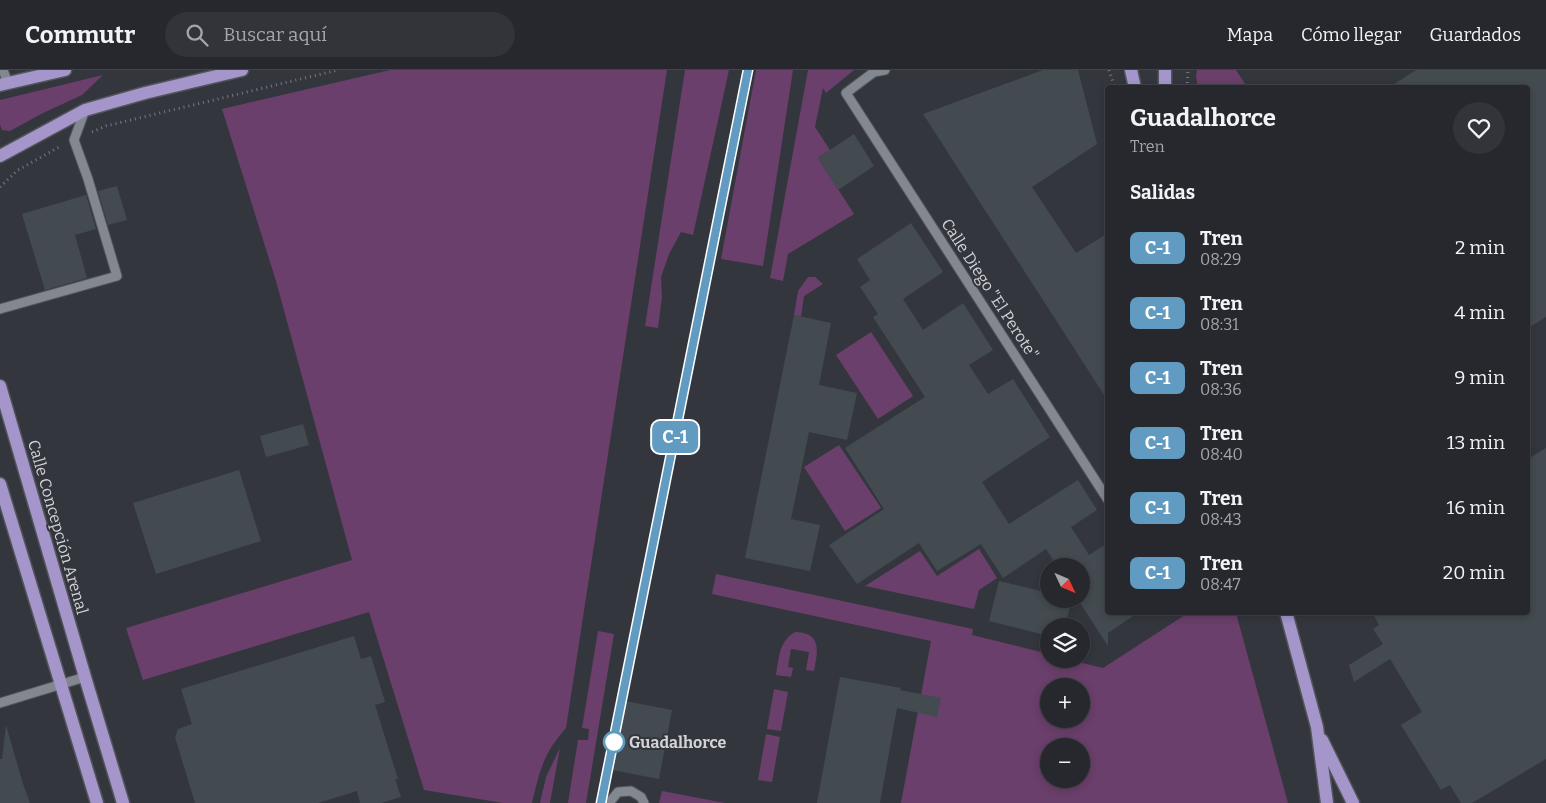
<!DOCTYPE html>
<html lang="es">
<head>
<meta charset="utf-8">
<style>
  body { margin:0; font-family:Bitter,serif; background:#33343a; color:#f1f3f6; height:100vh; display:flex; flex-direction:column; font-size:19px; white-space:nowrap }
  * { box-sizing:border-box; margin:0 }
  p { font-size:16px; color:#a4a6aa }
  .icon { flex:none; width:28px; height:28px; fill:none; stroke:currentColor; stroke-width:2; stroke-linecap:round; stroke-linejoin:round }
  .map { position:relative; flex:1; overflow:hidden }
  .panel { position:absolute; left:1105px; top:15px; width:425px; height:530px; display:flex; flex-direction:column; background:#27282e; border-radius:5px; box-shadow:0 2px 8px #0003,0 0 0 1px #43444a }
  .panel>* { flex:none }
  .badge { padding:0 10px; border-radius:8px; font-size:18px; line-height:32px }
  .needle { width:32px; rotate:134deg }
  .buttons { position:absolute; left:1040px; top:488px; display:grid; gap:10px }
  .buttons a { display:grid; place-items:center; width:50px; height:50px; border-radius:50%; background:#27282e; box-shadow:0 2px 8px #0003,0 0 0 1px #43444a; font-size:25px }
  .map>.badge { position:absolute; translate:-50% -50%; box-shadow:0 0 0 2px #fff }
  h2 { padding:0 25px; font-size:19px; line-height:45px }
  .round { display:grid; place-items:center; flex:none; width:52px; height:52px; border-radius:26px; background:#33343a }
  .head { display:flex; align-items:center; justify-content:space-between; height:85px; padding:0 25px }
  h1 { font-size:24px; font-weight:700; line-height:38px }
  ul { padding:0; list-style:none }
  li { display:flex; align-items:center; gap:15px; height:65px; padding:0 25px }
  li div { flex:1 }
  li b { display:block; font-size:19px }
  li em { font-style:normal }
  li .badge { min-width:55px; font-weight:700; text-align:center }
  header { display:flex; align-items:center; gap:30px; box-sizing:border-box; height:70px; padding:0 25px; background:#27282e; border-bottom:1px solid #43444a }
  header strong { font-size:24px }
  nav { display:flex; gap:28px; margin-inline-start:auto; font-size:18px }
  .search { width:350px; height:45px; background:#33343a; display:flex; align-items:center; gap:12px; box-sizing:border-box; padding:0 18px; border-radius:28px; color:#a4a6aa; font-size:19px }
  .map>svg:first-child { display:block }
</style>
</head>
<body>
<header>
<strong>Commutr</strong>
<div class="search"><svg class="icon" aria-label="search" viewBox="0 0 24 24"><circle cx="10" cy="10" r="6"/><path d="M15 15l6 6"/></svg>Buscar aquí</div>
<nav><a>Mapa</a><a>Cómo llegar</a><a>Guardados</a></nav>
</header>
<div class="map">
<svg width="1546" height="733" viewBox="0 0 1546 733">
  <rect width="100%" height="100%" fill="#34363e"/>
  <g fill="#6a3f6b" fill-rule="evenodd">
    <path d="M 390,0 L 667,0 L 566,658 C 543,684 540,700 532,733 L 503,733 L 424,720 L 369,542 L 143,610 L 126,558 L 352,490 L 276,211 L 222,39 Z"/>
    <polygon points="685,0 729,0 693,165 681,162 669,184 661,207 662,227 658,258 645,256"/>
    <polygon points="756,0 793,0 763,196 721,189"/>
    <polygon points="808,0 854,0 826,23 823,18 815,57 830,80 818,88 854,144 788,184 783,211 770,208"/>
    <polygon points="1197,0 1236,0 1247,17 1198,17 1196,7"/>
    <polygon points="103,5 82,25 43,43 10,61 2,60 0,55 0,30"/>
    <polygon points="808,207 815,207 823,214 804,226 801,247 794,245 798,221"/>
    <polygon points="871,262 913,326 878,349 836,285"/>
    <polygon points="839,375 881,438 845,461 804,397"/>
    <polygon points="979,479 997,508 979,520 974,539 865,516 920,481 937,506"/>
    <path d="M 716,504 L 973,559 L 972,565 L 1049,584 L 1049,589 L 1066,589 L 1103,598 L 1188,543 L 1236,543 L 1288,733 L 901,733 L 931,571 L 712,524 ZM 1049,616 L 1081,616 L 1081,649 L 1049,649 ZM 1049,676 L 1081,676 L 1081,709 L 1049,709 Z"/>
    <polygon points="598,561 614,564 586,733 568,733 578,670 588,670 589,659 582,658"/>
    <path d="M 795,562 C 822,562 818,582 814,601 L 806,600 L 809,582 L 791,579 L 788,597 L 793,598 L 791,607 L 776,605 C 779,588 779,571 795,562 Z"/>
    <polygon points="774,619 788,622 781,661 767,659"/>
    <polygon points="766,664 780,667 772,712 758,710"/>
    <polygon points="560,678 550,733 540,733 546,707"/>
    <polygon points="662,721 725,733 659,733"/>
  </g>
  <g fill="#434b50">
    <polygon points="1043,0 1078,0 1097,74 1032,117 1076,183 1108,163 1108,331 923,44"/>
    <polygon points="1416,0 1546,0 1546,247 1528,258 1528,18 1388,18"/>
    <polygon points="854,64 874,96 838,120 818,88"/>
    <polygon points="117,116 127,150 108,155 98,121"/>
    <polygon points="86,125 96,159 75,165 87,208 45,220 22,144"/>
    <polygon points="911,153 943,202 903,229 923,260 963,233 993,280 969,295 988,324 1013,309 1050,367 982,412 998,437 1009,454 1078,410 1097,440 1071,457 1089,485 1108,473 1108,542 1139,542 1108,563 1108,576 1080,533 1081,496 1057,496 1046,479 1003,508 981,474 937,501 919,473 857,514 829,475 884,439 845,378 925,327 873,247 878,244 860,217 870,210 857,189"/>
    <polygon points="794,245 831,253 819,315 857,323 847,370 809,362 791,449 820,455 810,501 745,488"/>
    <polygon points="303,354 309,375 266,387 260,366"/>
    <polygon points="1546,378 1546,689 1472,733 1461,733 1450,715 1441,720 1401,655 1422,642 1390,589 1354,612 1349,595 1383,574 1373,559 1379,555 1372,542 1528,542 1528,389"/>
    <polygon points="239,400 261,471 156,504 133,433"/>
    <polygon points="999,511 1049,523 1049,529 1072,529 1065,556 1049,556 1049,566 989,551"/>
    <polygon points="354,566 361,589 371,586 385,632 375,635 398,709 395,709 401,727 381,733 360,733 357,721 318,733 195,733 175,667 178,659 192,654 181,619"/>
    <polygon points="840,607 901,618 900,620 941,628 937,647 897,638 880,733 817,733"/>
    <polygon points="625,631 672,640 659,709 612,700"/>
    <polygon points="6,655 23,714 30,733 0,733 0,689 2,689"/>
  </g>
  <g fill="none" stroke-linecap="round" stroke-linejoin="round">
    <g stroke="#52545a" stroke-width="11">
      <g id="minor">
        <polyline points="3,0 8,13"/>
        <polyline points="885,0 874,2 846,23 1108,430"/>
        <polyline points="0,239 117,206 88,109 74,70 85,40"/>
        <polyline points="0,633 85,607"/>
        <polyline points="609,733 618,722 631,721 641,727 644,733"/>
      </g>
    </g>
    <g stroke="#52545a" stroke-width="15">
      <g id="major">
        <polyline points="1131,0 1135,18"/>
        <polyline points="0,15 65,0"/>
        <polyline points="1165,18 1165,0"/>
        <polyline points="0,86 85,40 145,23 242,0"/>
        <polyline points="0,316 85,607 123,733"/>
        <polyline points="0,414 97,733"/>
        <polyline points="1286,542 1317,657 1327,733"/>
        <polyline points="1322,670 1353,733"/>
      </g>
    </g>
    <g stroke="#77787f" stroke-width="3" stroke-dasharray="1 4" stroke-linecap="butt">
      <polyline points="1109,0 1115,18"/>
      <polyline points="1187,18 1188,0"/>
      <polyline points="92,62 106,56 338,0"/>
      <polyline points="0,117 18,100 61,76"/>
    </g>
    <use href="#minor" stroke="#83878f" stroke-width="9"/>
    <use href="#major" stroke="#a495cb" stroke-width="12"/>
  </g>
  <g fill="none" stroke-linecap="round" stroke-linejoin="round">
    <g stroke="#fff" stroke-width="11">
      <polyline id="line" points="601,733 748,0"/>
    </g>
    <use href="#line" stroke="#619bc1" stroke-width="8"/>
  </g>
  <circle fill="#fff" stroke="#619bc1" stroke-width="2.5" cx="614" cy="672" r="10"/>
  <g text-anchor="middle" dominant-baseline="central" stroke-width="4" stroke-linejoin="round" paint-order="stroke">
    <g font-size="16" fill="#d2d3d8" stroke="#34363e">
      <text transform="translate(990 219) rotate(57)">Calle Diego "El Perote"</text>
      <text transform="translate(58 457) rotate(74)">Calle Concepción Arenal</text>
    </g>
    <g font-size="16" font-weight="bold" fill="#d2d3d8" stroke="#34363e" text-anchor="start">
      <text x="629" y="672">Guadalhorce</text>
    </g>
  </g>
</svg>
<div class="buttons">
<a><svg class="needle" viewBox="-14 -14 28 28"><path d="M0-13l5 13h-10z" fill="#e53935"/><path d="M0 13l5-13h-10z" fill="#a4a6aa"/></svg></a>
<a><svg class="icon" aria-label="layers" viewBox="0 0 24 24"><path d="M12 4l9 5-9 5-9-5zM3 14l9 5 9-5"/></svg></a>
<a>+</a>
<a>−</a>
</div>
<b class="badge" style="left:675px;top:367px;background:#619bc1;color:#fff">C-1</b>
<section class="panel">
<div class="head"><div><h1>Guadalhorce</h1><p>Tren</p></div><a class="round"><svg class="icon" aria-label="heart" viewBox="0 0 24 24"><path d="M12 20l-8-8c-3-5 5-10 8-4 3-6 11-1 8 4z"/></svg></a></div>
<h2>Salidas</h2>
<ul>
<li><span class="badge" style="background:#619bc1;color:#fff">C-1</span><div><b>Tren</b><p>08:29</p></div><em>2 min</em></li>
<li><span class="badge" style="background:#619bc1;color:#fff">C-1</span><div><b>Tren</b><p>08:31</p></div><em>4 min</em></li>
<li><span class="badge" style="background:#619bc1;color:#fff">C-1</span><div><b>Tren</b><p>08:36</p></div><em>9 min</em></li>
<li><span class="badge" style="background:#619bc1;color:#fff">C-1</span><div><b>Tren</b><p>08:40</p></div><em>13 min</em></li>
<li><span class="badge" style="background:#619bc1;color:#fff">C-1</span><div><b>Tren</b><p>08:43</p></div><em>16 min</em></li>
<li><span class="badge" style="background:#619bc1;color:#fff">C-1</span><div><b>Tren</b><p>08:47</p></div><em>20 min</em></li>
</ul>
</section>
</div>
</body>
</html>
